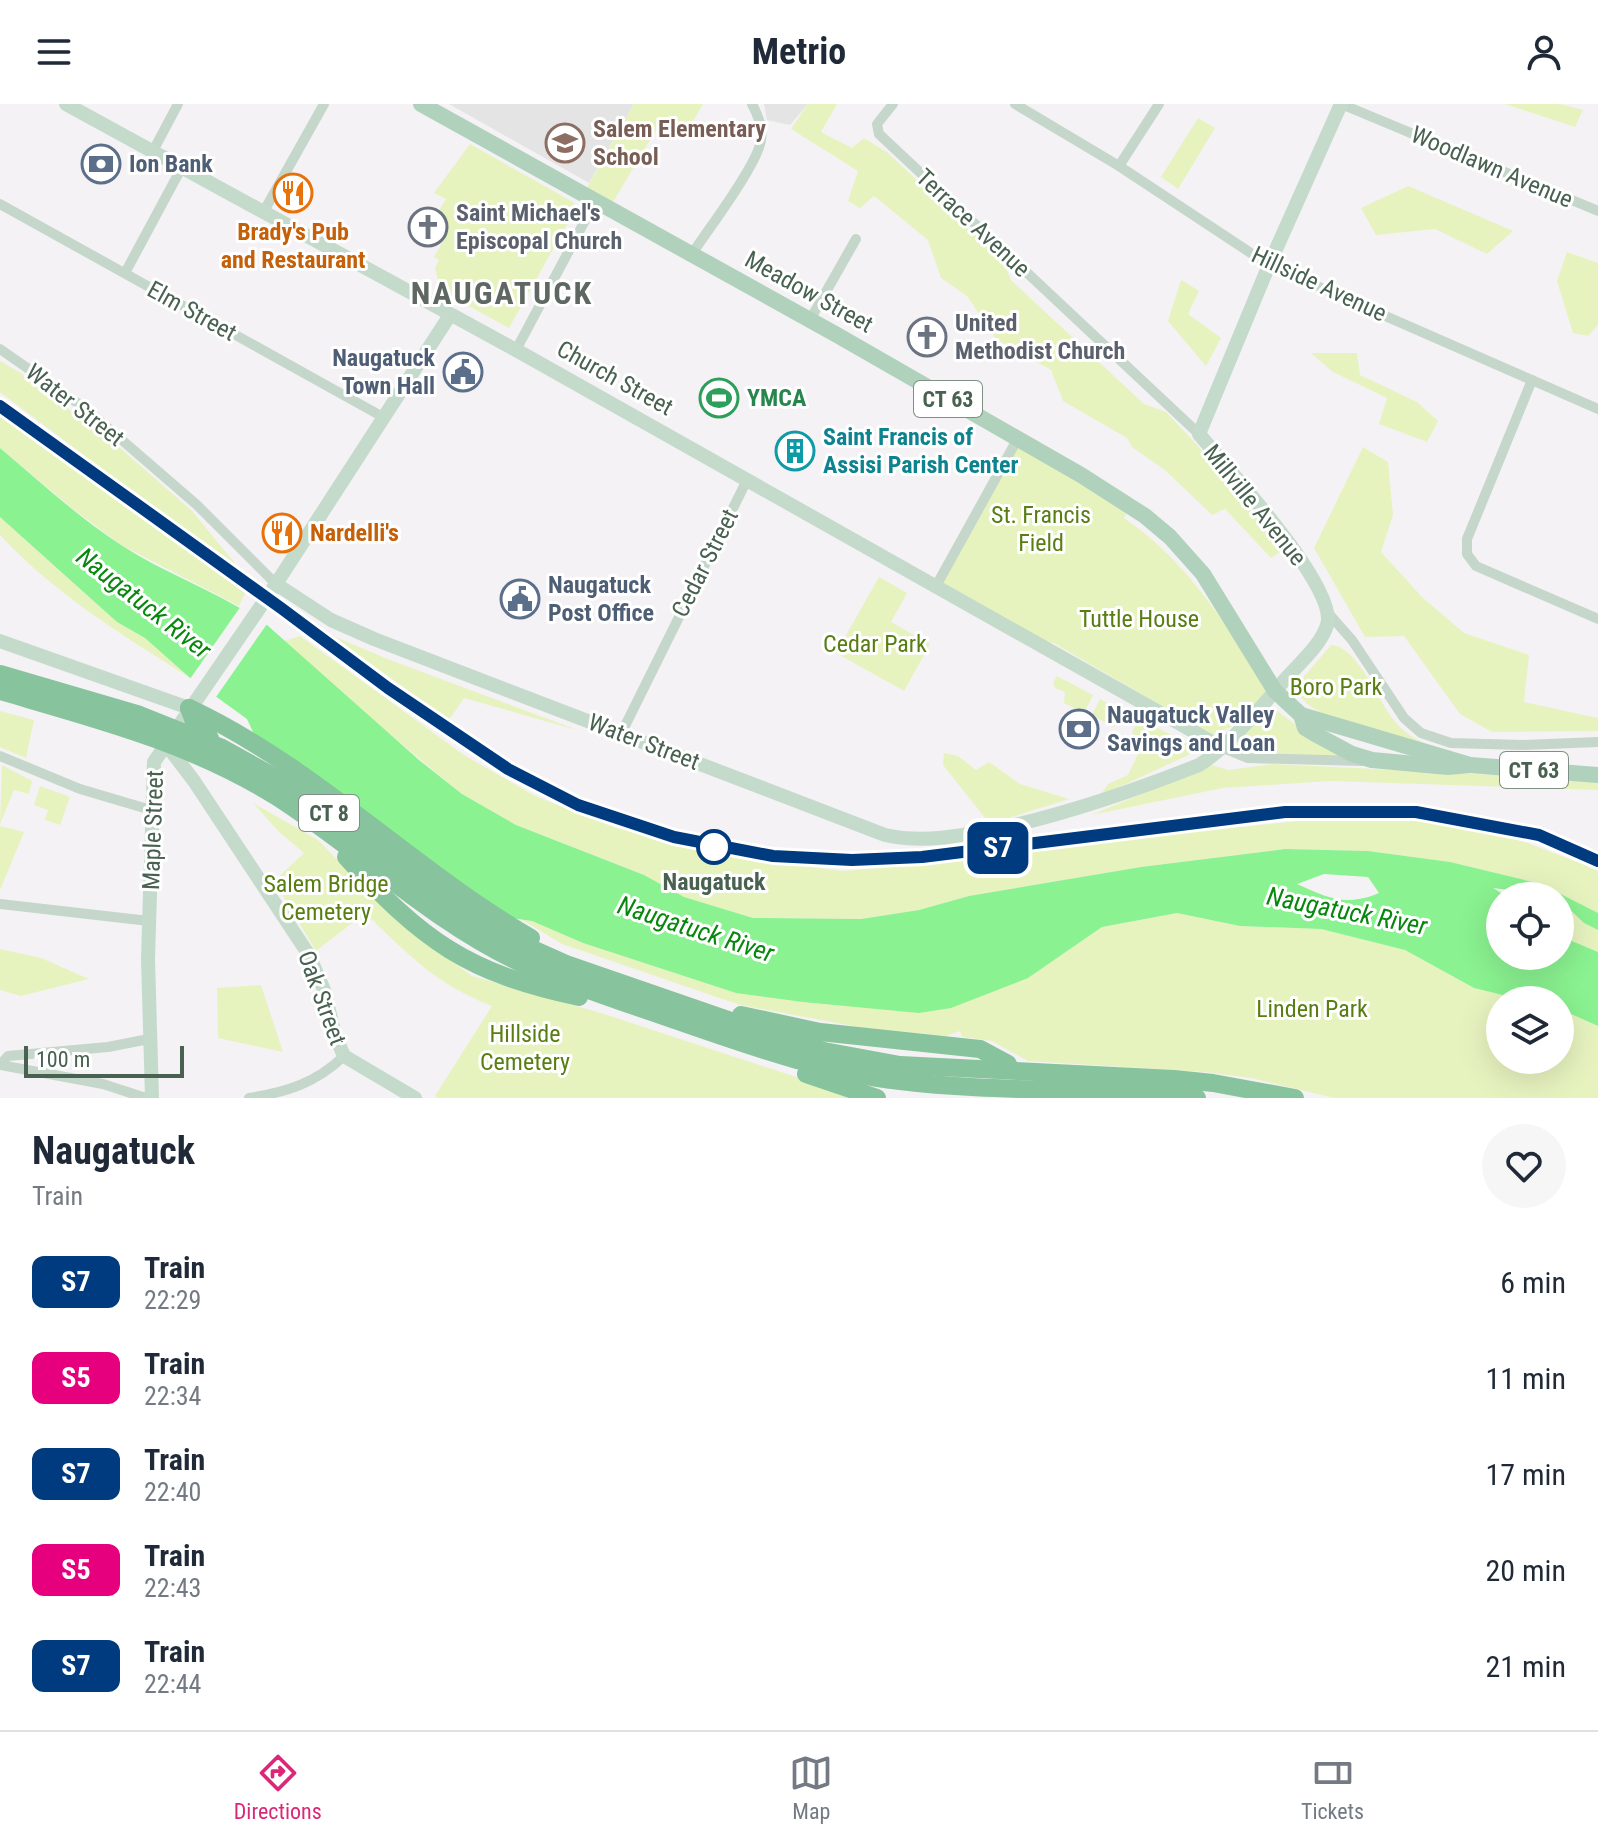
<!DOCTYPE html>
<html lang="en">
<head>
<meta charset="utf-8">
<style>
  body { margin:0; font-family:"Roboto Condensed",sans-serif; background:#f6f6f7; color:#1f2937; height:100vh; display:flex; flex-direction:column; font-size:30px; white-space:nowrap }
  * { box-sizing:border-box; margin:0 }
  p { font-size:26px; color:#747a83 }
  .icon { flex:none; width:44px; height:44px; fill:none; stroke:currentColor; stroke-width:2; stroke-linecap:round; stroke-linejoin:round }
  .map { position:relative; height:994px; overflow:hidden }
  .side { display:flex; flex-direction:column; background:#fff; flex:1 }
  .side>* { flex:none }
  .badge { padding:0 16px; border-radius:12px; font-size:28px; line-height:52px }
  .tools { position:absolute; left:1486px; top:778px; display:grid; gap:16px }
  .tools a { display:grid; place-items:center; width:88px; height:88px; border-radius:50%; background:#fff; box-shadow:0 8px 32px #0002; font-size:40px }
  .scale { position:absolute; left:24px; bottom:20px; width:160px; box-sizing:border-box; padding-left:8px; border:4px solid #486150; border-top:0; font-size:22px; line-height:28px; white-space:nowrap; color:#486150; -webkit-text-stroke:6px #fff; paint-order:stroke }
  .map>.badge { position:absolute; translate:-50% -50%; box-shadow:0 0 0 4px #fff }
  .round { display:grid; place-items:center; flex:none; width:84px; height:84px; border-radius:42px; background:#f6f6f7 }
  .headline { display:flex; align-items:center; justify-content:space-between; height:136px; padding:0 32px }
  h1 { font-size:38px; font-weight:700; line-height:60px }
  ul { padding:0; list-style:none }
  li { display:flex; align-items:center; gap:24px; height:96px; padding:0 32px }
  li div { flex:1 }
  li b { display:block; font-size:30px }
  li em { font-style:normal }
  li .badge { min-width:88px; font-weight:700; text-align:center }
  header { display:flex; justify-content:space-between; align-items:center; height:104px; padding:0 32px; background:#fff; font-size:36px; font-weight:700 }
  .menu { display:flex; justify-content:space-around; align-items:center; height:112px; border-top:2px solid #e0e1e3; background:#fff; font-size:22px; color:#747a83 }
  .menu a { display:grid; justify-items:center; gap:4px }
  .menu .on { color:#db2777 }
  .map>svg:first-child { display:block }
</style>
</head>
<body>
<header><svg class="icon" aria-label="menu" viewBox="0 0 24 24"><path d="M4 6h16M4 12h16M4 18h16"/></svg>Metrio<svg class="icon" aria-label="person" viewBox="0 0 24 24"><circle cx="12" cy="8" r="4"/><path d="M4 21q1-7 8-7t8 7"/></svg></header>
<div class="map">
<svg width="1598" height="994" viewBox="0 0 1598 994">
  <rect width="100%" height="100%" fill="#f4f2f4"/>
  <g fill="#e5e4e5">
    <polygon points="449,0 634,0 589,79"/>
    <polygon points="764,0 808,0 790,21 767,16"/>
  </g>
  <g fill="#e7f3bf">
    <polygon points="634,0 703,0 685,31 681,32 665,22 656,26 610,103 584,89"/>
    <polygon points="808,0 837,0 821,28 852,44 864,34 888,49 1003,157 1011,176 1144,300 1166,308 1198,342 1283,446 1271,454 1225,405 1212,411 1166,367 1132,343 1127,334 1063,297 1051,266 996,235 967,192 941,174 928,136 874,92 860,104 848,97 858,67 791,25"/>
    <polygon points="1505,0 1560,0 1583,6 1575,23"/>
    <polygon points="1198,14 1215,24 1178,85 1161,73"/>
    <polygon points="470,40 573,98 576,104 509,224 441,187 435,164 439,156 434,153 448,128 432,118 446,95 434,89"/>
    <polygon points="1408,82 1513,127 1487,150 1435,125 1376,131 1361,104"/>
    <polygon points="1567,148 1598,159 1598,221 1588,232 1573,229 1557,177"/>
    <polygon points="1181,176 1199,187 1188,210 1221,234 1206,262 1168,217"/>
    <polygon points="1311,249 1357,249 1360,271 1417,298 1438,317 1427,338 1379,320 1387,294 1333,268"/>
    <polygon points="0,257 19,268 119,343 192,407 247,474 0,288"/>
    <polygon points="0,310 247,485 239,502 121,441 73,405 0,344"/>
    <path d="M 1018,334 L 1130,402 L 1124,414 C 1189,458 1227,523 1269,588 L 1240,619 L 1212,631 L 1052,538 L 1045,548 L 934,483 Z"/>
    <polygon points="1363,343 1388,358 1393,411 1381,448 1422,493 1464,529 1529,551 1524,598 1598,614 1598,627 1492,628 1460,610 1404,532 1365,533 1314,444"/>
    <path d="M 0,413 L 117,518 L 145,534 L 189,573 C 122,531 55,490 0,431 Z"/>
    <polygon points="879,473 907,489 891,518 930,540 904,587 836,549"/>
    <polygon points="331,531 390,556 580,627 464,594 449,616"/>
    <polygon points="300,532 464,651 535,692 616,724 745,755 843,767 976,756 1134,734 1298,717 1405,714 1514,734 1598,766 1598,809 1541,780 1450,758 1368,747 1285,745 1141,763 969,792 919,806 861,815 753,814 684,793 644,771 516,721 462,690 364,609 284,537"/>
    <path d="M 1331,541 C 1356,541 1379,597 1393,615 C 1404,630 1418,636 1433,644 C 1401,635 1302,618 1296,582 Z"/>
    <polygon points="1057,572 1093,591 1084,609 1064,599 1065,588 1055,584 1053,579"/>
    <polygon points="1100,595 1129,611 1114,623 1092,611"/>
    <polygon points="1272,603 1320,639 1346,653 1240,649 1230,644"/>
    <polygon points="0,607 34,616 26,654 0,643"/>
    <polygon points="1141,615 1199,646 1100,692 1108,680 1128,671 1140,646 1132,627"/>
    <polygon points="944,649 958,652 976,666 989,658 1020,680 1069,695 990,720 943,661"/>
    <polygon points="1273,660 1598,676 1598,686 1330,677 1223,684 1091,711 1212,661 1228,666"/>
    <polygon points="2,661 32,677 29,690 14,686 0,720"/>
    <polygon points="40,682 70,693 60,721 45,716 48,706 34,701"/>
    <path d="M 253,699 L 318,736 L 398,818 L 472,872 L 604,910 L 860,994 L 438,994 L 435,992 L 492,902 C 434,879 409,851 365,809 L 316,847 L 274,777 L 304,749 L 279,728 Z"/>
    <polygon points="0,722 24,728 0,786"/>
    <polygon points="1560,796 1584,819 1598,826 1598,848 1560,832"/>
    <polygon points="1177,809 1240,822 1321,825 1405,846 1474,884 1523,896 1500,896 1500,956 1560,956 1560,905 1563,906 1598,922 1598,994 1334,994 1251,974 1205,968 1028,957 992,937 962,933 960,927 946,932 864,924 740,901 562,840 519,814 532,817 583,839 736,889 1028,874 1102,823"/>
    <polygon points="0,845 41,854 89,875 21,892 0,886"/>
    <polygon points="261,881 283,948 218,934 217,884"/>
  </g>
  <path fill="#8af290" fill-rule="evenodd" d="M 0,344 C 39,377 78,413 121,441 C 167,471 221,489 267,521 L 419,656 L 462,690 L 516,721 L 644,771 L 684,793 L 753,814 L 861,815 L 919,806 L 969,792 L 1141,763 L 1285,745 L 1368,747 L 1450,758 L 1541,780 L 1598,809 L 1598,826 L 1584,819 L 1560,796 L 1560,792 L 1493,784 L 1506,792 L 1500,792 L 1500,852 L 1560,852 L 1560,832 L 1598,848 L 1598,922 L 1560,905 L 1560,896 L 1523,896 L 1474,884 L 1405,846 L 1321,825 L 1240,822 L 1177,809 L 1102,823 L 1028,874 L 951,904 L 919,909 L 803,898 L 736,889 L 583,839 L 532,817 L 512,814 L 265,643 L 253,628 L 247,615 L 189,573 L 145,534 L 117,518 L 0,413 ZM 1324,770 L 1368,773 L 1379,789 C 1346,803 1328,794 1297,780 Z"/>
  <polygon fill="#f4f2f4" points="241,502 267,520 216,593 190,575"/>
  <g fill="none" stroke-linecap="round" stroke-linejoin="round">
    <g stroke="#c5d7ca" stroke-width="10">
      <polyline points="893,0 877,20 879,30 1199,330"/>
      <polyline points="1015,0 1119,62 1269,161 1598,305"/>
      <polyline points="1341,0 1598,107"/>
      <polyline points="153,47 178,0"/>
      <polyline points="1119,62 1159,0"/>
      <polyline points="0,100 383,313"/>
      <polyline points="264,107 324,0"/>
      <path d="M 692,150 C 707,127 758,60 761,36 C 763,24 758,11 752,0"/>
      <polyline points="125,169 182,63"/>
      <polyline points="810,216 856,135"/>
      <polyline points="0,245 86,305 197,401 276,480"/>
      <polyline points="516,246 596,96"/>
      <polyline points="1532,276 1467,435 1467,450 1476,462 1598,515"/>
      <polyline points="936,482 1018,334"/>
      <polyline points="1329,510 1352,536 1404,614 1421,629 1451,639 1522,641 1598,638"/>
      <polyline points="621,630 747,376"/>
      <polyline points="1221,643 1248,654 1361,657"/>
      <polyline points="0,652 80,685 151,706"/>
      <polyline points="0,800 149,817"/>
      <polyline points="0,961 8,952 108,943 149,935"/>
      <polyline points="0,961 103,980 146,994"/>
      <path d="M 249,994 C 287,988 316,979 344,952"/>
    </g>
    <g stroke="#c4dbcc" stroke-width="14">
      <polyline points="66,0 525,251 1221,643"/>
      <path d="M 276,480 L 331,516 L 374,535 L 885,731 C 926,740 965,731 1006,723 C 1073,708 1136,686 1199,661 C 1226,645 1261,603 1282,579 C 1296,562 1321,542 1327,521 C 1339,484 1225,362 1199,330 L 1269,161 L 1341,0"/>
      <polyline points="0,537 189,604"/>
      <polyline points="165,639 194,677 309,851 324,886 335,931 344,952 415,994"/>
      <polyline points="152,994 148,855 154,658 276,480 450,211"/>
    </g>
    <g stroke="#b0d2bc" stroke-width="16">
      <polyline points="421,0 837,231 1081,371 1145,412 1170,433 1203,470 1275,587 1301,611 1305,624 1315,630 1352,650 1372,656 1448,663 1470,661"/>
      <polyline points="1301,611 1470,661 1598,671"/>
    </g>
    <g stroke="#87c39d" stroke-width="18">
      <polyline points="0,570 140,611 220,643 289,681 446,797 503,832 566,860 789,937 824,947 900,961 1174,975 1213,979 1295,994"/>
      <path d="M 0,587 C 96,615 191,639 277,693 C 361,747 432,818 523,860 C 570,881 620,897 669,914 C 745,940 820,968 900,977 C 998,989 1098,983 1197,994"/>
      <polyline points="189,604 195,620 210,634"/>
      <path d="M 189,604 C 315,663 412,765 531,834"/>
      <path d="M 346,753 C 423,837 467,869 579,893"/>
      <polyline points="741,911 820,928 980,945 1008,960"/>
      <polyline points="806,970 877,994"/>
    </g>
    <polyline stroke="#b4bcb8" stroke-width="3" points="0,302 281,504 388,584 508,665 578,701 674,733 773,752 852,756 922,753 1285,708 1416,708 1539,731 1598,757"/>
  </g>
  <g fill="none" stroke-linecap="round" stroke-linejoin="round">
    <g stroke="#fff" stroke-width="18">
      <polyline id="line" points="0,302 281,504 388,584 508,665 578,701 674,733 773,752 852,756 922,753 1285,708 1416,708 1539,731 1598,757"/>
    </g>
    <use href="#line" stroke="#003b80" stroke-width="12"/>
  </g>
  <defs>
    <g id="school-ring" transform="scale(2)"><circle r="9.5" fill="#fff" stroke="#8d6e63" stroke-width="1.5"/><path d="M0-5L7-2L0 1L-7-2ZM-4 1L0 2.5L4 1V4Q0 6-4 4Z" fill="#8d6e63"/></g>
    <g id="bank-ring" transform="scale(2)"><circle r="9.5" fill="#fff" stroke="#5c6f8a" stroke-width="1.5"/><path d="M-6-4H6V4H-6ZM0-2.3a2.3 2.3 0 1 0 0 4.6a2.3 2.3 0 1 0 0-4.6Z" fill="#5c6f8a"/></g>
    <g id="restaurant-ring" transform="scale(2)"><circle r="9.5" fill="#fff" stroke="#e8710a" stroke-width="1.5"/><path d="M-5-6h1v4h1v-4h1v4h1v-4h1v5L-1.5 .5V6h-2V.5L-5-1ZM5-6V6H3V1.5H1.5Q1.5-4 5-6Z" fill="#e8710a"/></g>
    <g id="church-ring" transform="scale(2)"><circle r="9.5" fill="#fff" stroke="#6b7280" stroke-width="1.5"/><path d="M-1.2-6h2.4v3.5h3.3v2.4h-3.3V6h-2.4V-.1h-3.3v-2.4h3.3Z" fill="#6b7280"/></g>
    <g id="civic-ring" transform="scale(2)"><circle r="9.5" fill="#fff" stroke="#5c6f8a" stroke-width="1.5"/><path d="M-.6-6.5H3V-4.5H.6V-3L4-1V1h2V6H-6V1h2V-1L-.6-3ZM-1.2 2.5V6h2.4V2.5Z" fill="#5c6f8a"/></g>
    <g id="stadium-ring" transform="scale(2)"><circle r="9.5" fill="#fff" stroke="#2e9e5b" stroke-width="1.5"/><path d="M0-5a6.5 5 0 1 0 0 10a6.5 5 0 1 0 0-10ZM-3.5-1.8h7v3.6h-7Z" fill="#2e9e5b"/></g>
    <g id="building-ring" transform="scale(2)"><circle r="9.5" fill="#fff" stroke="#0f9aa8" stroke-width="1.5"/><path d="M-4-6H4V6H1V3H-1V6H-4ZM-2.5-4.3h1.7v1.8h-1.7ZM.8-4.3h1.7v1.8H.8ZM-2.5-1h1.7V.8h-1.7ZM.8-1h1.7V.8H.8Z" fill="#0f9aa8"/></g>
  </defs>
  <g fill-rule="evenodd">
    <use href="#school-ring" x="565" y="39"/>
    <use href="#bank-ring" x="101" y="60"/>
    <use href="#restaurant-ring" x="293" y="89"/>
    <use href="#church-ring" x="428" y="123"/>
    <use href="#church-ring" x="927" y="233"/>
    <use href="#civic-ring" x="463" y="268"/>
    <use href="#stadium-ring" x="719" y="294"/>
    <use href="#building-ring" x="795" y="347"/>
    <use href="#restaurant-ring" x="282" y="429"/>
    <use href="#civic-ring" x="520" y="495"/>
    <use href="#bank-ring" x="1079" y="625"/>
  </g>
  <circle fill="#fff" stroke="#003b80" stroke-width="4" cx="714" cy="743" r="16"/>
  <g text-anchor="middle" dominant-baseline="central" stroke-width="6" stroke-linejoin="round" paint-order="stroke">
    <g fill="#fff" stroke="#7f9084" stroke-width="2">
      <rect x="914" y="277" width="68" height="36" rx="6"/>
      <rect x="1500" y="648" width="68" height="36" rx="6"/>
      <rect x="299" y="691" width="60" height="36" rx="6"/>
    </g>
    <g font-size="22" font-weight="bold" fill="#486150">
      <text x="948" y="295">CT 63</text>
      <text x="1534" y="666">CT 63</text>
      <text x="329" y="709">CT 8</text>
    </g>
    <g font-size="24" font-weight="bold" fill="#785e54" stroke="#fff" text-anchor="start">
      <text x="593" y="25">Salem Elementary<tspan x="593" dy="28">School</tspan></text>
    </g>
    <g font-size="24" font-weight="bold" fill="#4e5e75" stroke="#fff" text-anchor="start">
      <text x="129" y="60">Ion Bank</text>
      <text x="435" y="254" text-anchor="end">Naugatuck<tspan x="435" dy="28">Town Hall</tspan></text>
      <text x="548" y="481">Naugatuck<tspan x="548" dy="28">Post Office</tspan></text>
      <text x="1107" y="611">Naugatuck Valley<tspan x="1107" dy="28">Savings and Loan</tspan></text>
    </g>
    <g font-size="24" fill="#486150" stroke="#fff">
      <text transform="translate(1492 63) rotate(23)">Woodlawn Avenue</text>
      <text transform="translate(973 119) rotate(43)">Terrace Avenue</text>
      <text transform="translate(1319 180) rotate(25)">Hillside Avenue</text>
      <text transform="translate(809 188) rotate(29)">Meadow Street</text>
      <text transform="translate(192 207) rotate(29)">Elm Street</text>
      <text transform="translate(615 274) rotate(29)">Church Street</text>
      <text transform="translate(75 301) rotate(38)">Water Street</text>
      <text transform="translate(1255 401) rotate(51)">Millville Avenue</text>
      <text transform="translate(705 459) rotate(-63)">Cedar Street</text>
      <text transform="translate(644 638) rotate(21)">Water Street</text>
      <text transform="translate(153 726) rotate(-88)">Maple Street</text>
      <text transform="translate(322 894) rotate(70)">Oak Street</text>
    </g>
    <g font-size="24" font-weight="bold" fill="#5b616d" stroke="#fff" text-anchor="start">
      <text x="456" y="109">Saint Michael's<tspan x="456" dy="28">Episcopal Church</tspan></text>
      <text x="955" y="219">United<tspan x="955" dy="28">Methodist Church</tspan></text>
    </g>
    <g font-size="24" font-weight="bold" fill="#c56008" stroke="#fff">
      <text x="293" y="128">Brady's Pub<tspan x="293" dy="28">and Restaurant</tspan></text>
      <text x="310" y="429" text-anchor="start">Nardelli's</text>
    </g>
    <g font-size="24" font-weight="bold" fill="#27864d" stroke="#fff" text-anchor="start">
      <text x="747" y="294">YMCA</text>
    </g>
    <g font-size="24" font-weight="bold" fill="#0d838f" stroke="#fff" text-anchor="start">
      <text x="823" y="333">Saint Francis of<tspan x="823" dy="28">Assisi Parish Center</tspan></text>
    </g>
    <g font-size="24" fill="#587e12" stroke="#fff">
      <text x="1041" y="411">St. Francis<tspan x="1041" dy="28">Field</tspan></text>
      <text x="1139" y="515">Tuttle House</text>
      <text x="875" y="540">Cedar Park</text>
      <text x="1336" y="583">Boro Park</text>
      <text x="326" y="780">Salem Bridge<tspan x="326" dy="28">Cemetery</tspan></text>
      <text x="1312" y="905">Linden Park</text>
      <text x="525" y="930">Hillside<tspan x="525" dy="28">Cemetery</tspan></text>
    </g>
    <g font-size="24" font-weight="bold" fill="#486150" stroke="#fff">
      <text x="714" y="778">Naugatuck</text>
    </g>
    <g font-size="26" font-style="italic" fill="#07870e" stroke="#fff">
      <text transform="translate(144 499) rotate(38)">Naugatuck River</text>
      <text transform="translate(1347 807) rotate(11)">Naugatuck River</text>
      <text transform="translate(696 825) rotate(18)">Naugatuck River</text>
    </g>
    <g font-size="32" font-weight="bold" letter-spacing="2" fill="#5e6762" stroke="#fff">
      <text x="502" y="189">NAUGATUCK</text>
    </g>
  </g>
</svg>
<div class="tools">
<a><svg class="icon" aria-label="locate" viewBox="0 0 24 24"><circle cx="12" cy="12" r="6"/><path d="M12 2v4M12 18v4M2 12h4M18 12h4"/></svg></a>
<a><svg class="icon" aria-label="layers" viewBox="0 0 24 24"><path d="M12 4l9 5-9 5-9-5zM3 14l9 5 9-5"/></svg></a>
</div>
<div class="scale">100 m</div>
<b class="badge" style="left:998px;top:744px;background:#003b80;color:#fff">S7</b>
</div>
<section class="side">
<div class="headline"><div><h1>Naugatuck</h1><p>Train</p></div><a class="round"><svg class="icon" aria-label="heart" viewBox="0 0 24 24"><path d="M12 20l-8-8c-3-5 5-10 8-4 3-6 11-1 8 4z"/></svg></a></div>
<ul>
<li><span class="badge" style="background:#003b80;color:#fff">S7</span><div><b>Train</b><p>22:29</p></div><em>6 min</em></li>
<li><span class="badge" style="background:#e6007e;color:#fff">S5</span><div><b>Train</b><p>22:34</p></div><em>11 min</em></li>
<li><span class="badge" style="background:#003b80;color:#fff">S7</span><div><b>Train</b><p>22:40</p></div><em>17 min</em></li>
<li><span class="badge" style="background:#e6007e;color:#fff">S5</span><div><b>Train</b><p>22:43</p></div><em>20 min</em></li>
<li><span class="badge" style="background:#003b80;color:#fff">S7</span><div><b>Train</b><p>22:44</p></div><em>21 min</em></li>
</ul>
</section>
<nav class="menu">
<a class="on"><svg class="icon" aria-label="directions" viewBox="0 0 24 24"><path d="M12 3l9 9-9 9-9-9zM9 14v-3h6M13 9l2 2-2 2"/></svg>Directions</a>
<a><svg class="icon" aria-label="map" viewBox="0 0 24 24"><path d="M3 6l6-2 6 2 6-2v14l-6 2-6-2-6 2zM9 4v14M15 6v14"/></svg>Map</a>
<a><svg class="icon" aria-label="tickets" viewBox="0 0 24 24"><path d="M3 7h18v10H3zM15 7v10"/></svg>Tickets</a>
</nav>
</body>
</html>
